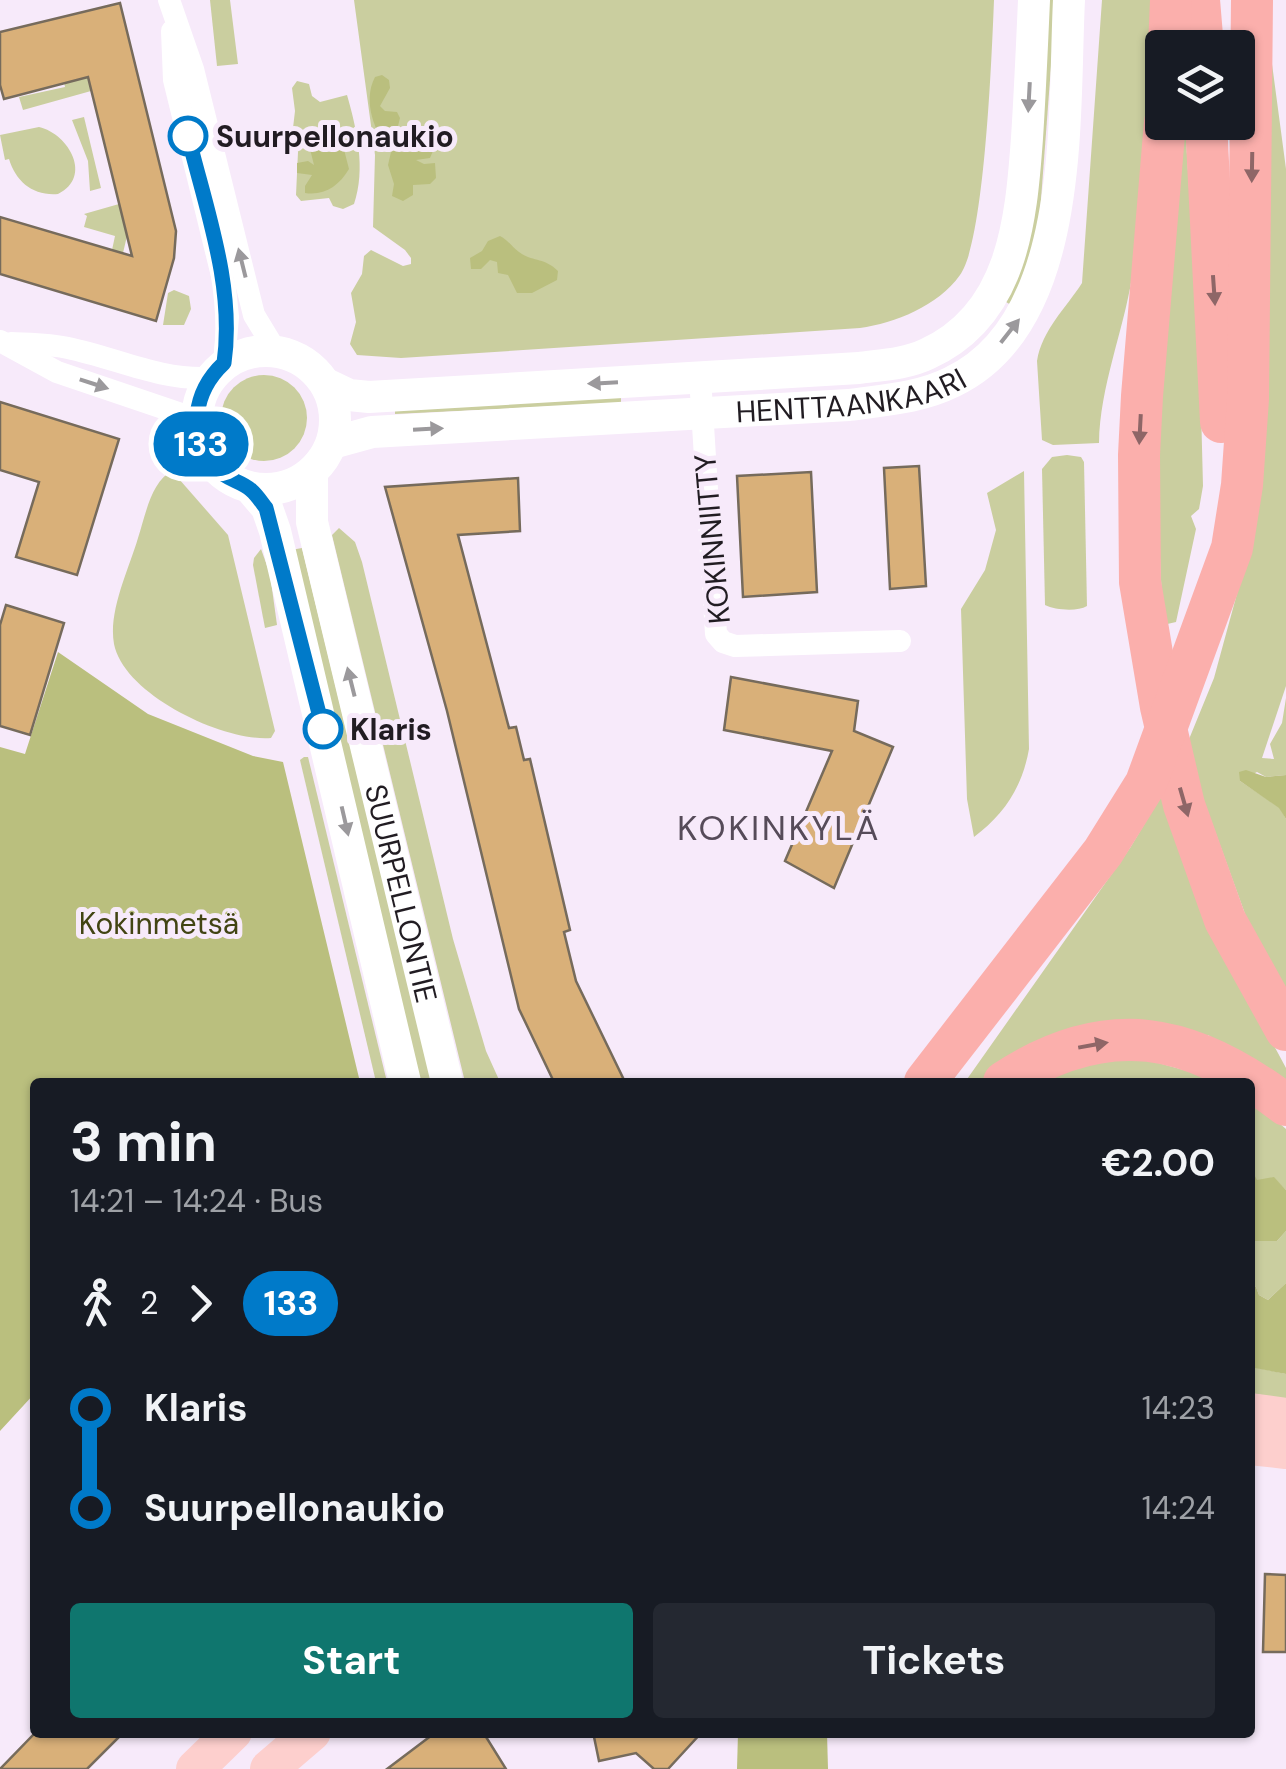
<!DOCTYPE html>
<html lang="en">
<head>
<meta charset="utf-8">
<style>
  body { margin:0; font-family:"DM Sans",sans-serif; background:#242831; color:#f1f3f6; height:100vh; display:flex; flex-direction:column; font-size:38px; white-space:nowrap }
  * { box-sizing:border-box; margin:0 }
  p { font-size:32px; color:#9ea1a6 }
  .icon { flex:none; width:55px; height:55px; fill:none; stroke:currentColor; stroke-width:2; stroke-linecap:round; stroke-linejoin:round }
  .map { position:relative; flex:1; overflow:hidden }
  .panel { position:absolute; left:30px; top:1078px; width:1225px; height:660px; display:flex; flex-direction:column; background:#171b24; border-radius:10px; box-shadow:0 2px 8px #0004 }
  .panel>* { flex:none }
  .badge { padding:0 20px; border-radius:32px; font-size:35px; line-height:65px }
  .controls { position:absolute; left:1145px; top:30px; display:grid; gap:20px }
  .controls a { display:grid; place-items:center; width:110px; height:110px; border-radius:10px; background:#171b24; box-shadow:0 2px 8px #0004; font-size:50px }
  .map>.badge { position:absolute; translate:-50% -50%; box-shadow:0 0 0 5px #fff }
  .legs { display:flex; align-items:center; gap:15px; height:110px; padding:0 40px; font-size:32px }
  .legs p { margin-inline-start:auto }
  .summary { display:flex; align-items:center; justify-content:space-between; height:170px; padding:0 40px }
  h1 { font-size:55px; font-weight:700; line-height:75px }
  .action { display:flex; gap:20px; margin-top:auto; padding:20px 40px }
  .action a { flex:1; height:115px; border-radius:10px; background:#0f766e; color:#fff; font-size:40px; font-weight:700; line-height:115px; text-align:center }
  .action a+a { background:#242831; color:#f1f3f6 }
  ul { padding:0 40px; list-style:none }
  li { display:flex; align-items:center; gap:35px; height:100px; font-size:38px }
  li i { display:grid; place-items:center; width:15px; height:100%; margin:0 12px; background:currentColor }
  li i::after { content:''; width:25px; height:25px; margin:-12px; border:8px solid; border-radius:50%; background:#171b24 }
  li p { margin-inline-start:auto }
  li:first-child i { background:linear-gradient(#0000 50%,currentColor 0) }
  li:last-child i { background:linear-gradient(currentColor 50%,#0000 0) }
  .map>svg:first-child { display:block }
</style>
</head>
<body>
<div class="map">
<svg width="1286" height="1769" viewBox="0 0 1286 1769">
  <rect width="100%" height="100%" fill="#f7eafa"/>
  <g fill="#cace9f">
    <polygon points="210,0 230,0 238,64 217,66"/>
    <path d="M 354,0 L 994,0 C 992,51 985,241 960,275 C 938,306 895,323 860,328 L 401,358 L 357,355 L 350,344 L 356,322 L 351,293 L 362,274 L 364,256 L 371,250 L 403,266 L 411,264 L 411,258 L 405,250 L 373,227 L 375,155 Z"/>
    <polygon points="1043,0 1056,0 1039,226 1014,307 1003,300"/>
    <path d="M 1102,0 L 1152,0 C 1150,92 1149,187 1132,277 C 1123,333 1100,386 1099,443 L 1053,445 L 1042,440 L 1037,361 C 1042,330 1066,308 1082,283 Z"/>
    <polygon points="1270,49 1286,169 1286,686 1262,758 1274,759 1270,744 1282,723 1286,698 1286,775 1266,777 1257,772 1240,781 1280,808 1286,819 1286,1006 1264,966 1185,749 1214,678 1247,557"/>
    <polygon points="82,57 91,91 23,110 19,97 65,87 60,63"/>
    <path d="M 297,81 L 309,84 L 312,96 L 320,102 L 347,95 C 357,130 366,169 354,204 L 343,209 L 333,206 L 329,198 L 301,201 L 296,195 L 298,152 L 293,128 L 295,111 L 292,88 Z"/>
    <polygon points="84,117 101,188 90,191 88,161 72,120"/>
    <polygon points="1185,122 1200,370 1203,486 1199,509 1191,516 1196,529 1176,622 1163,625 1156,466"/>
    <path d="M 39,127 C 69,134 93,177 58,194 C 33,196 16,182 9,159 L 5,160 L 0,135 Z"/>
    <polygon points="119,204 127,236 123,253 112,250 115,236 84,227 87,216 84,214"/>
    <polygon points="174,290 189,296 191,309 184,325 163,325 168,293"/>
    <circle cx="264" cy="418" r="43"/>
    <polygon points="621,393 621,403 395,414 395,407"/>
    <path d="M 1067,455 L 1081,457 L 1084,462 L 1087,606 C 1077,612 1055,610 1045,605 L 1042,469 L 1052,457 Z"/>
    <path d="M 172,471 L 228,535 L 275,731 L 271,738 C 224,742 124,695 114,644 C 108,611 129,569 138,538 C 145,517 151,481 172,471 Z"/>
    <path d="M 1024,471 L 1029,749 C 1022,788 1004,814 974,837 L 967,799 L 961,609 L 985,570 L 996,530 L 987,493 Z"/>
    <polygon points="339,528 355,542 362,562 453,939 486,1051 500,1082 465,1082 332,535"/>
    <polygon points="302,548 432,1082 419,1082 291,550"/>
    <polygon points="261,549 270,574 277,625 265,628 253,565 254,558"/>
    <polygon points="304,757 308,757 387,1082 376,1082 300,760"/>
    <polygon points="1166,788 1232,968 1286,1068 1286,1086 1208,1035 983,1082 965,1082 1130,848"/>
    <polygon points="1137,1057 1227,1082 1033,1082 1065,1067"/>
    <polygon points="1250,1098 1286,1129 1286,1190 1274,1178 1256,1181 1250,1167"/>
    <polygon points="1286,1231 1286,1283 1268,1300 1259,1295 1256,1287 1250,1286 1250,1241 1277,1241"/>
    <polygon points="1250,1366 1286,1374 1286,1399 1250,1393"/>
  </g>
  <g fill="#babf7e">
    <path d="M 382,75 L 389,80 L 390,88 L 380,106 L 385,111 L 397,112 L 400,118 L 398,126 L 387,131 L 386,135 L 404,131 L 412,138 L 426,138 L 435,146 L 430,158 L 416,160 L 424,164 L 435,163 L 436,178 L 430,184 L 413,185 L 413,195 L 403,201 L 392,196 L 394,184 L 388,165 L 391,152 C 375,133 362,102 375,77 Z"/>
    <path d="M 320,132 L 331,132 L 341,138 L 349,169 C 339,186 324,196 305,193 L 305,186 L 312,175 L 297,173 L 297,163 L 308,161 L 314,165 L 309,145 L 311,137 Z"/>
    <path d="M 500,236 C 509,241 512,247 519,252 C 532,262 544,257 558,271 L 557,280 L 532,293 L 517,293 L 508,275 L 498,273 L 497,262 L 490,260 L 481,269 L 471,269 L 470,258 L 482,251 L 488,241 Z"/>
    <polygon points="58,652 148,714 253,756 283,762 360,1082 35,1082 35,1393 0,1431 0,747 25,754"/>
    <polygon points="1246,770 1266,777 1286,775 1286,819 1279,808 1240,781 1239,772"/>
    <polygon points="1250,1167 1257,1180 1274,1177 1286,1190 1286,1231 1277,1241 1250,1241"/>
    <polygon points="1286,1283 1286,1374 1250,1367 1250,1286 1256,1287 1259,1295 1268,1300"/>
    <polygon points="738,1733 827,1733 828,1769 737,1769"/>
  </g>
  <g fill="#d9b079" stroke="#766b5c" stroke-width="2.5">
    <polygon points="120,3 176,231 174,258 156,321 0,274 0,217 132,256 88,77 4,99 0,85 0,32"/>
    <polygon points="0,402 119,439 77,575 16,557 39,482 0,470"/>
    <polygon points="919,466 926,586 890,589 884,468"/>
    <polygon points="811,472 817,592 743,597 737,476"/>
    <polygon points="518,478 520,531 458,535 509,728 516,727 524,760 530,759 570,930 564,932 576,981 625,1082 554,1082 519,1009 447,711 385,487"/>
    <polygon points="6,605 64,623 30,735 0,726 0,625"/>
    <polygon points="731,677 858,701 854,731 893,747 834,888 785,861 832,751 724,730"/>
    <polygon points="1265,1574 1286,1575 1286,1652 1263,1652"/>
    <polygon points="36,1732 124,1732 87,1769 0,1769"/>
    <polygon points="436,1732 483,1732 506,1769 387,1769"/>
    <polygon points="593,1732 702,1732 668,1769 654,1769 636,1753 599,1761"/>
  </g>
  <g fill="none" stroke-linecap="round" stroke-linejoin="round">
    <g stroke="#fff" stroke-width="22">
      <polyline points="169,0 193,69 254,315 277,353"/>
      <polyline points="172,31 174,80 225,288 228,317 224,363"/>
      <polyline points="0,341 57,372 181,414 198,435"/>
      <path d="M 11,343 C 30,344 50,344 68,348 C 116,358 159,380 208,378"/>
      <polyline points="700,377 716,634 723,642 735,646 900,641"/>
    </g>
    <g stroke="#fff" stroke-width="32">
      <circle cx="266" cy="420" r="69"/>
      <path d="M 328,385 L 349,395 L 369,397 L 859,368 C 882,365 906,364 927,354 C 1013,315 1021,221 1027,138 C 1030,92 1032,46 1034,0"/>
      <path id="s1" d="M 332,443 L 372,432 L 849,405 C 884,400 920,398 952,382 C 1077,323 1063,116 1069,0"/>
      <path id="s2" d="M 312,472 L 312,522 L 447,1082"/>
      <polyline points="250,488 267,508 275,531 405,1082"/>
    </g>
    <g stroke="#fdcfcd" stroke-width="38">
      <polyline points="1250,1412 1286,1417"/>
      <polyline points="1250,1446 1286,1450"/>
      <polyline points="195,1769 233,1732"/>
      <polyline points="269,1769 312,1732"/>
    </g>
    <g stroke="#fbafac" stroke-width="42">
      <polyline points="1199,0 1203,48"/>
      <polyline points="1169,48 1171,0"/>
      <polyline points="1165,122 1142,396 1139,455 1140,582 1161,707 1184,805 1225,920 1286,1030"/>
      <polyline points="1206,122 1221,422"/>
      <polyline points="925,1082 1103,852 1146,783 1232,548 1242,485 1248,399 1252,0"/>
      <path d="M 1004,1082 C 1108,1014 1192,1033 1286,1105"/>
    </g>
  </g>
  <defs><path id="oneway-solid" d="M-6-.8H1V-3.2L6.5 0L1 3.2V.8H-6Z" transform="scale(2.5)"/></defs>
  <g fill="#9b999c">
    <use href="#oneway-solid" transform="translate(1029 97) rotate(93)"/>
    <use href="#oneway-solid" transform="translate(242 263) rotate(-104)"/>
    <use href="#oneway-solid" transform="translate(1010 331) rotate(-52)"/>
    <use href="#oneway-solid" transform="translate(603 383) rotate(177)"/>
    <use href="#oneway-solid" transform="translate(94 384) rotate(18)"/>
    <use href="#oneway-solid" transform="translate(428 429) rotate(-3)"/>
    <use href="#oneway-solid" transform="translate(351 682) rotate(-104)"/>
    <use href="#oneway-solid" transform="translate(345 821) rotate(77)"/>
  </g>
  <g fill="#8e6667">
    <use href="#oneway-solid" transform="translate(1252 167) rotate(91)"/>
    <use href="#oneway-solid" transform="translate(1214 290) rotate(86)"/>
    <use href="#oneway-solid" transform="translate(1140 429) rotate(93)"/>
    <use href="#oneway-solid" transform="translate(1184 802) rotate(74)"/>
    <use href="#oneway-solid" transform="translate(1093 1045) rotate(-10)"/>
  </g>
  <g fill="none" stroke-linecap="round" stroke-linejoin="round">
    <g stroke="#fff" stroke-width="22">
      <path id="line-1" d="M 188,136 C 206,209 235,287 224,363 C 194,391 185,437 217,469 C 227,480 241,481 251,490 C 257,495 262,503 266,508 L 323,729"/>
    </g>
    <use href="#line-1" stroke="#007ac9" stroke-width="15"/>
  </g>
  <g fill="#fff" stroke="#007ac9" stroke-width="5">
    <circle cx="188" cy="136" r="18"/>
    <circle cx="323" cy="729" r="18"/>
  </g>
  <g text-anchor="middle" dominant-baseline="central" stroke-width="10" stroke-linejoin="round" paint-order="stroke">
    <g font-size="30" font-weight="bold" fill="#211c22" stroke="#f7eafa" text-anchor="start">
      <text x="216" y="136">Suurpellonaukio</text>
      <text x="350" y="729">Klaris</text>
    </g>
    <g font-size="30" fill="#211c22" stroke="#f7eafa">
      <text stroke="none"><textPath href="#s1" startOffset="522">HENTTAANKAARI</textPath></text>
      <text transform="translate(712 539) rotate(-95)">KOKINNIITTY</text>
      <text stroke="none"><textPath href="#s2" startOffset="432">SUURPELLONTIE</textPath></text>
    </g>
    <g font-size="30" fill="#424413" stroke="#f7eafa">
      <text x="159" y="923">Kokinmetsä</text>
    </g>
    <g font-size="35" letter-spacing="2.5" fill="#564b59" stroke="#f7eafa">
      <text x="779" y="828">KOKINKYLÄ</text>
    </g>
  </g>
</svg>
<div class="controls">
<a><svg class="icon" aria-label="layers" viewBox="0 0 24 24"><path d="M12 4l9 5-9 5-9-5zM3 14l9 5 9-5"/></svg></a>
</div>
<b class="badge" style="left:201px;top:444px;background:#007ac9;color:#fff">133</b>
<section class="panel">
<div class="summary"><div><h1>3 min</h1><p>14:21 – 14:24 · Bus</p></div><b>€2.00</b></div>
<div class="legs"><svg class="icon" aria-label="walk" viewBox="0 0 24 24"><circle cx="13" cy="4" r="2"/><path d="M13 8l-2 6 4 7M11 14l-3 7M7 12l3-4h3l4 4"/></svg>2<svg class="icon" aria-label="forward" viewBox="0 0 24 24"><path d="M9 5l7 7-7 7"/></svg><b class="badge" style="background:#007ac9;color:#fff">133</b></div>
<ul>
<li><i style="color:#007ac9"></i><b>Klaris</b><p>14:23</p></li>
<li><i style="color:#007ac9"></i><b>Suurpellonaukio</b><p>14:24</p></li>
</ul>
<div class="action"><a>Start</a><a>Tickets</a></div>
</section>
</div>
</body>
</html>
